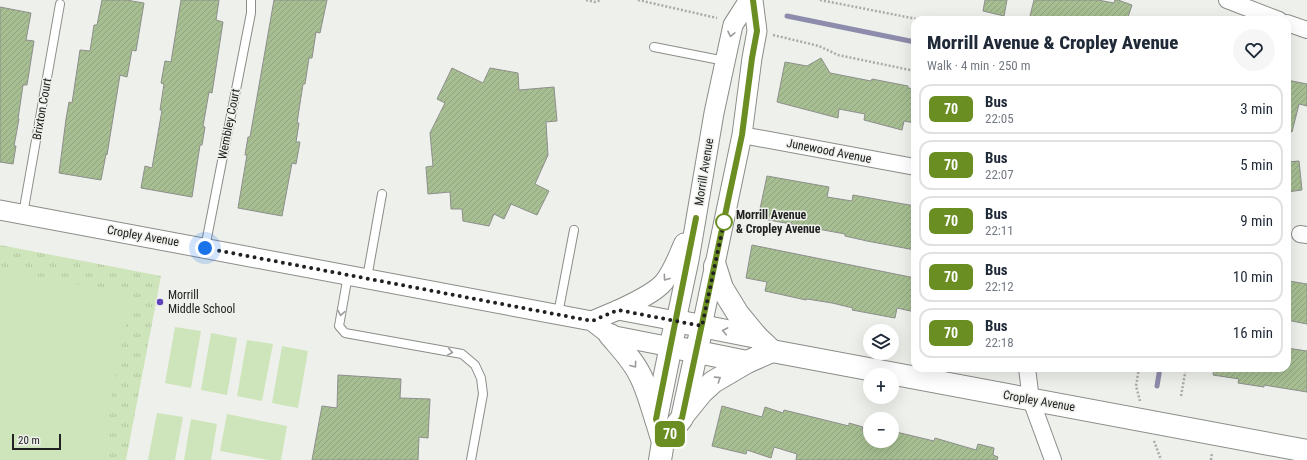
<!DOCTYPE html>
<html lang="en">
<head>
<meta charset="utf-8">
<style>
  body { margin:0; font-family:"Roboto Condensed",sans-serif; background:#f6f6f7; color:#1f2937; height:100vh; display:flex; flex-direction:column; font-size:15px; white-space:nowrap }
  * { box-sizing:border-box; margin:0 }
  p { font-size:13px; color:#747a83 }
  .icon { flex:none; width:22px; height:22px; fill:none; stroke:currentColor; stroke-width:2; stroke-linecap:round; stroke-linejoin:round }
  .map { position:relative; flex:1; overflow:hidden }
  .panel { position:absolute; left:911px; top:16px; width:380px; height:356px; display:flex; flex-direction:column; background:#fff; border-radius:12px; box-shadow:0 4px 16px #0002 }
  .panel>* { flex:none }
  .badge { padding:0 8px; border-radius:6px; font-size:14px; line-height:26px }
  .tools { position:absolute; left:863px; top:324px; display:grid; gap:8px }
  .tools a { display:grid; place-items:center; width:36px; height:36px; border-radius:50%; background:#fff; box-shadow:0 4px 16px #0002; font-size:20px }
  .scale { position:absolute; left:12px; bottom:10px; width:49px; box-sizing:border-box; padding-left:4px; border:2px solid #202120; border-top:0; font-size:11px; line-height:14px; white-space:nowrap; color:#202120; -webkit-text-stroke:3px #eef0eb; paint-order:stroke }
  .you { position:absolute; width:20px; height:20px; margin:-10px; border:3px solid #fff; border-radius:50%; background:#1a73e8; box-shadow:0 0 0 6px #1a73e833 }
  .map>.badge { position:absolute; translate:-50% -50%; box-shadow:0 0 0 2px #fff }
  .round { display:grid; place-items:center; flex:none; width:42px; height:42px; border-radius:21px; background:#f6f6f7 }
  .overview { display:flex; align-items:center; justify-content:space-between; height:68px; padding:0 16px }
  h1 { font-size:19px; font-weight:800; line-height:30px }
  ul { padding:0; list-style:none }
  li { display:flex; align-items:center; gap:12px; height:50px; margin:0 8px 6px; padding:0 8px; border:2px solid #e0e1e3; border-radius:12px }
  li div { flex:1 }
  li b { display:block; font-size:15px }
  li em { font-style:normal }
  li .badge { min-width:44px; font-weight:700; text-align:center }
  .map>svg:first-child { display:block }
</style>
</head>
<body>
<div class="map">
<svg width="1307" height="460" viewBox="0 0 1307 460">
  <defs>
    <pattern id="grass-tufts" width="24" height="20" patternUnits="userSpaceOnUse"><rect width="24" height="20" fill="#cee4ba"/><path d="M3 7l-1-3M5 7V3M7 7l1-3M15 17l-1-3M17 17v-4M19 17l1-3" fill="none" stroke="#b1c3a0"/></pattern>
    <pattern id="building-hatch" width="6" height="6" patternUnits="userSpaceOnUse"><rect width="6" height="6" fill="#a7be92"/><path d="M-1 1l2-2M0 6l6-6M5 7l2-2" fill="none" stroke="#8fa37e"/></pattern>
  </defs>
  <rect width="100%" height="100%" fill="#eef0eb"/>
  <polygon fill="url(#grass-tufts)" points="0,245 161,276 126,460 0,460"/>
  <g fill="#cee4ba">
    <polygon points="0,269 122,293 130,304 107,417 112,419 104,460 0,460"/>
    <polygon points="175,327 201,331 191,388 165,383"/>
    <polygon points="211,333 237,338 227,395 201,390"/>
    <polygon points="247,340 273,344 262,401 237,396"/>
    <polygon points="282,346 308,351 298,408 272,403"/>
    <polygon points="157,413 183,417 175,460 148,460"/>
    <polygon points="227,414 287,426 281,460 269,460 220,451"/>
    <polygon points="191,419 217,424 211,460 184,460"/>
  </g>
  <g fill="none" stroke-linecap="round" stroke-linejoin="round">
    <g stroke="#8e8cac" stroke-width="5">
      <polyline points="787,16 915,42"/>
      <polyline points="1157,386 1160,368"/>
    </g>
  </g>
  <g fill="url(#building-hatch)" stroke="#8d8f8b">
    <polygon points="102,0 126,0 144,3 136,51 132,50 127,77 120,75 107,155 106,154 101,180 59,173 66,119 69,102 72,103 80,50 90,51 94,25 97,25"/>
    <polygon points="181,0 219,0 216,20 223,22 212,93 209,92 203,126 205,127 202,145 200,145 192,197 141,188 145,166 152,168 162,110 160,110 164,84 161,83 165,61 171,62"/>
    <polygon points="274,0 327,0 320,33 316,32 312,58 309,58 305,84 303,84 297,123 299,123 296,142 300,142 296,164 292,163 282,216 238,208 247,155 245,155 248,137 250,137"/>
    <polygon points="985,0 1007,0 1004,16 983,11"/>
    <polygon points="1034,0 1098,0 1114,3 1115,0 1118,0 1132,5 1127,20 1029,20"/>
    <polygon points="0,7 31,13 26,40 34,41 27,85 23,85 18,119 19,119 14,146 16,146 13,164 0,162"/>
    <polygon points="821,58 830,73 871,81 872,79 908,86 908,88 915,89 915,123 904,121 902,130 864,120 865,114 839,109 838,118 777,102 785,62 807,66"/>
    <polygon points="452,68 483,83 490,68 518,73 519,90 554,87 557,121 546,122 548,155 535,184 549,191 537,215 511,204 504,219 494,214 489,226 463,221 462,209 451,209 450,192 428,194 426,167 433,166 430,133 445,103 437,99"/>
    <polygon points="1287,80 1307,84 1307,106 1299,104 1292,132 1287,131"/>
    <polygon points="1299,161 1302,190 1287,192 1287,162"/>
    <polygon points="767,176 829,187 827,197 852,201 853,195 915,206 915,250 867,241 845,236 845,234 758,218"/>
    <polygon points="752,245 915,278 915,312 897,308 895,318 852,310 853,308 832,303 807,299 806,300 765,291 767,282 746,278"/>
    <polygon points="1289,281 1307,284 1307,324 1287,320 1287,294"/>
    <polygon points="1287,348 1307,351 1307,392 1264,385 1264,387 1238,383 1239,379 1213,375 1214,368 1287,368"/>
    <polygon points="338,375 401,379 400,398 430,399 428,438 419,437 418,460 312,460 322,406 337,408"/>
    <polygon points="722,406 762,417 765,407 783,413 784,410 849,426 849,423 863,427 862,431 870,433 870,441 892,441 892,431 934,441 935,438 976,450 978,444 994,448 993,455 998,457 997,460 796,460 797,454 774,447 771,458 747,450 746,454 712,446"/>
  </g>
  <g fill="none" stroke-linecap="round" stroke-linejoin="round">
    <g stroke="#8b8d89" stroke-width="10">
      <g id="service">
        <polyline points="654,47 725,61"/>
        <polyline points="23,214 60,4"/>
        <polyline points="205,248 251,13 251,0"/>
        <polyline points="348,275 339,326 345,333 462,354 475,365 481,378 483,394 471,460"/>
        <polyline points="367,278 382,194"/>
        <polyline points="558,314 574,230"/>
      </g>
    </g>
    <g stroke="#8b8d89" stroke-width="18">
      <g id="minor">
        <polyline points="1227,0 1279,20"/>
        <polyline points="1287,23 1307,30"/>
        <polyline points="742,135 915,167"/>
        <polyline points="1300,234 1307,235"/>
        <polyline points="1027,368 1031,400 1053,460"/>
      </g>
    </g>
    <g stroke="#8b8d89" stroke-width="21">
      <g id="tertiary">
        <polyline points="0,210 592,321 610,335 671,347"/>
        <path d="M 618,310 C 631,304 655,293 664,282 C 673,271 678,256 684,243"/>
        <polyline points="592,321 618,310 676,321 689,260 714,113 733,25 749,0"/>
        <polyline points="702,326 742,135 752,58 757,31 753,0"/>
      </g>
    </g>
    <g stroke="#8b8d89" stroke-width="24">
      <g id="secondary">
        <polyline points="715,266 722,288 738,314 757,337"/>
        <path d="M 610,335 C 620,347 633,360 640,375 C 647,388 651,404 656,419"/>
        <polyline points="683,349 747,362 772,351"/>
        <polyline points="685,413 702,392 713,382 747,362"/>
        <polyline points="663,442 656,419 676,321 757,337 772,351 1307,451"/>
        <polyline points="660,460 663,442 682,418 702,326"/>
      </g>
    </g>
    <g stroke="#aaaba8" stroke-width="2.5" stroke-dasharray="2 2" stroke-linecap="butt">
      <polyline points="586,0 595,2 601,0"/>
      <polyline points="638,0 717,18"/>
      <polyline points="820,0 922,20"/>
      <polyline points="773,35 819,46 838,55 915,71"/>
      <polyline points="1139,368 1136,386 1140,401"/>
      <polyline points="1181,396 1186,368"/>
      <polyline points="1154,441 1161,460"/>
      <polyline points="1211,460 1212,452"/>
    </g>
    <use href="#service" stroke="#fff" stroke-width="8"/>
    <use href="#minor" stroke="#fff" stroke-width="16"/>
    <use href="#tertiary" stroke="#fff" stroke-width="19"/>
    <use href="#secondary" stroke="#fff" stroke-width="22"/>
  </g>
  <defs><path id="oneway-chevron" d="M-2-3.5L2.5 0L-2 3.5" fill="none" stroke-width="1.6" stroke-linecap="round" stroke-linejoin="round"/></defs>
  <g stroke="#9b9b9b">
    <use href="#oneway-chevron" transform="translate(731 34) rotate(102)"/>
    <use href="#oneway-chevron" transform="translate(666 278) rotate(126)"/>
    <use href="#oneway-chevron" transform="translate(341 313) rotate(101)"/>
    <use href="#oneway-chevron" transform="translate(725 331) rotate(-169)"/>
    <use href="#oneway-chevron" transform="translate(450 352) rotate(10)"/>
    <use href="#oneway-chevron" transform="translate(634 365) rotate(54)"/>
    <use href="#oneway-chevron" transform="translate(718 379) rotate(-33)"/>
  </g>
  <g fill="none" stroke-linecap="round" stroke-linejoin="round">
    <g stroke="#fff" stroke-width="9">
      <polyline id="line" points="696,218 656,419 663,442 682,418 742,135 752,58 757,31 753,0"/>
    </g>
    <use href="#line" stroke="#6b8e23" stroke-width="6"/>
    <polyline stroke="#202120" stroke-width="4" stroke-dasharray="0 7.2" points="205,248 592,321 618,310 702,326 724,222"/>
  </g>
  <circle fill="#fff" stroke="#6b8e23" stroke-width="2" cx="724" cy="222" r="8"/>
  <circle fill="#5d43bb" stroke="#eef0eb" stroke-width="1.5" cx="160" cy="302" r="4"/>
  <g text-anchor="middle" dominant-baseline="central" stroke-width="3" stroke-linejoin="round" paint-order="stroke">
    <g font-size="12" fill="#202120" stroke="#eef0eb">
      <text transform="translate(42 109) rotate(-80)">Brixton Court</text>
      <text transform="translate(229 124) rotate(-79)">Wembley Court</text>
      <text transform="translate(829 151) rotate(11)">Junewood Avenue</text>
      <text transform="translate(704 172) rotate(-81)">Morrill Avenue</text>
      <text transform="translate(143 236) rotate(10)">Cropley Avenue</text>
      <text transform="translate(1039 401) rotate(10)">Cropley Avenue</text>
    </g>
    <g font-size="12" font-weight="bold" fill="#202120" stroke="#eef0eb" text-anchor="start">
      <text x="736" y="215">Morrill Avenue<tspan x="736" dy="14">&amp; Cropley Avenue</tspan></text>
    </g>
    <g font-size="12" fill="#202120" stroke="#eef0eb" text-anchor="start">
      <text x="168" y="295">Morrill<tspan x="168" dy="14">Middle School</tspan></text>
    </g>
  </g>
</svg>
<div class="tools">
<a><svg class="icon" aria-label="layers" viewBox="0 0 24 24"><path d="M12 4l9 5-9 5-9-5zM3 14l9 5 9-5"/></svg></a>
<a>+</a>
<a>−</a>
</div>
<div class="scale">20 m</div>
<div class="you" style="left:205px;top:248px"></div>
<b class="badge" style="left:670px;top:434px;background:#6b8e23;color:#fff">70</b>
<section class="panel">
<div class="overview"><div><h1>Morrill Avenue &amp; Cropley Avenue</h1><p>Walk · 4 min · 250 m</p></div><a class="round"><svg class="icon" aria-label="heart" viewBox="0 0 24 24"><path d="M12 20l-8-8c-3-5 5-10 8-4 3-6 11-1 8 4z"/></svg></a></div>
<ul>
<li><span class="badge" style="background:#6b8e23;color:#fff">70</span><div><b>Bus</b><p>22:05</p></div><em>3 min</em></li>
<li><span class="badge" style="background:#6b8e23;color:#fff">70</span><div><b>Bus</b><p>22:07</p></div><em>5 min</em></li>
<li><span class="badge" style="background:#6b8e23;color:#fff">70</span><div><b>Bus</b><p>22:11</p></div><em>9 min</em></li>
<li><span class="badge" style="background:#6b8e23;color:#fff">70</span><div><b>Bus</b><p>22:12</p></div><em>10 min</em></li>
<li><span class="badge" style="background:#6b8e23;color:#fff">70</span><div><b>Bus</b><p>22:18</p></div><em>16 min</em></li>
</ul>
</section>
</div>
</body>
</html>
